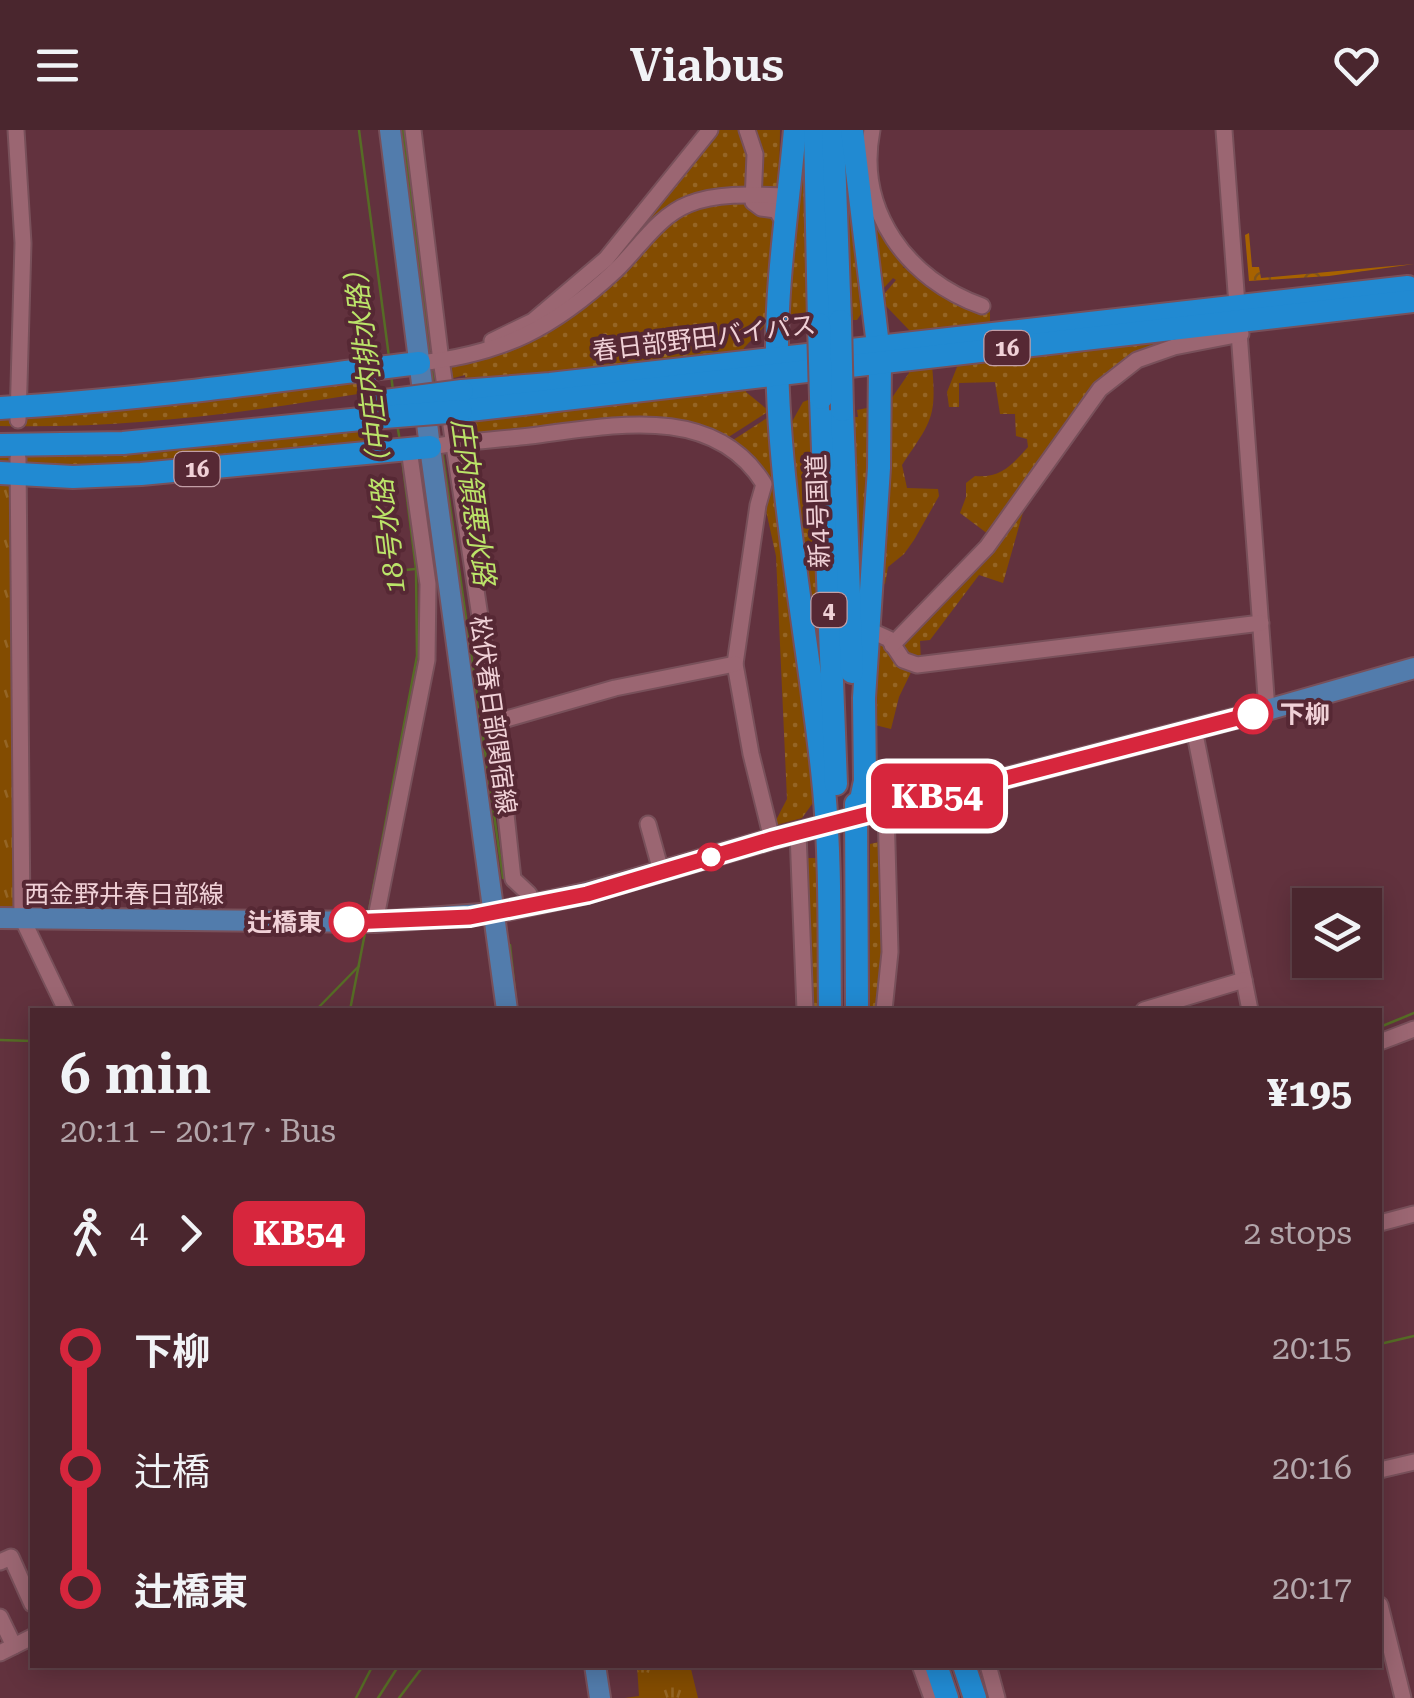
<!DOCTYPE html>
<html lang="en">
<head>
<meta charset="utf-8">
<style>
  body { margin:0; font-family:"Roboto Serif","Noto Sans JP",serif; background:#512e36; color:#f1f3f6; height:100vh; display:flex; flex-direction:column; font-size:38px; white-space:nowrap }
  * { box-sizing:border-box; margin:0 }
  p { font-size:32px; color:#b2a5aa }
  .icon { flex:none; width:55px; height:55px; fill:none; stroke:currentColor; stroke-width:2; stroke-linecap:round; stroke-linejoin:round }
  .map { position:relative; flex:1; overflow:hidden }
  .side { position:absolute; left:30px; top:878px; width:1352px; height:660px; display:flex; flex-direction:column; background:#4a262e; border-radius:0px; box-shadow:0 5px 25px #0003,0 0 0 2px #61434a }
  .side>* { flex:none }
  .badge { padding:0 20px; border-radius:15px; font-size:35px; line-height:65px }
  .controls { position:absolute; left:1292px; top:758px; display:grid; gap:20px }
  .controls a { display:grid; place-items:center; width:90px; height:90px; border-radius:0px; background:#4a262e; box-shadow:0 5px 25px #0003,0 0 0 2px #61434a; font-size:50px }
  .map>.badge { position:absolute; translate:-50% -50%; box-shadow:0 0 0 5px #fff }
  .legs { display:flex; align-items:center; gap:15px; height:110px; padding:0 30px; font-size:32px }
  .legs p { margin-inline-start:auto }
  .head { display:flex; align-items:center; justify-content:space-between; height:170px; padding:0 30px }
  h1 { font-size:55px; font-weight:600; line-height:75px }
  ul { padding:0 30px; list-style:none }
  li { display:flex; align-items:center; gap:35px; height:120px; font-size:38px }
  li i { display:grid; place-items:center; width:15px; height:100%; margin:0 12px; background:currentColor }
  li i::after { content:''; width:25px; height:25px; margin:-12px; border:8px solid; border-radius:50%; background:#4a262e }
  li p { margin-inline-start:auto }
  li:first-child i { background:linear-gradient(#0000 50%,currentColor 0) }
  li:last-child i { background:linear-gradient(currentColor 50%,#0000 0) }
  header { display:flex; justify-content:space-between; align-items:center; height:130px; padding:0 30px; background:#4a262e; font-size:45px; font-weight:600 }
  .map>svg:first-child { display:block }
</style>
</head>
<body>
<header><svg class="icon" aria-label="menu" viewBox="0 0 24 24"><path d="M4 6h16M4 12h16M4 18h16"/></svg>Viabus<svg class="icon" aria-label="heart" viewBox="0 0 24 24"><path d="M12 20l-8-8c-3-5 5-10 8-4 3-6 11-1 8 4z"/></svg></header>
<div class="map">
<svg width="1414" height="1568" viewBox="0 0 1414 1568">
  <defs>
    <pattern id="grass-dots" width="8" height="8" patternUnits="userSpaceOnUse" patternTransform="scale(2.5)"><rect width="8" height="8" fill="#834c01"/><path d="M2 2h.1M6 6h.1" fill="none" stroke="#956525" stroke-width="1.8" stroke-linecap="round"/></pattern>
    <pattern id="forest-crowns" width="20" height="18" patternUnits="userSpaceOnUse" patternTransform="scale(2.5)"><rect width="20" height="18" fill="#a76200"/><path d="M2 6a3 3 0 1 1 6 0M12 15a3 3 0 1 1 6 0" fill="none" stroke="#81541a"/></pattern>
    <pattern id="park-tufts" width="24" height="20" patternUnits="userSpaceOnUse" patternTransform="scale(2.5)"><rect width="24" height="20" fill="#834c01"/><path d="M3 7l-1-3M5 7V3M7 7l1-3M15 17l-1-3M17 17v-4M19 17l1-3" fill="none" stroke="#956525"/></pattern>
  </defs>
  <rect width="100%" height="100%" fill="#62323e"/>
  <g fill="url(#grass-dots)">
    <path d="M 718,0 L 742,0 C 750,16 755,44 745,60 L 702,63 L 612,139 L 532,199 L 508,207 L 636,96 Z"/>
    <polygon points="753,0 780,0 779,54 775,62 761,58"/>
    <polygon points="808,0 811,195 802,193 786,180 791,70"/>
    <polygon points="841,0 861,184 857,190 853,190 853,184 848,184"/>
    <polygon points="859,0 905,134 903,138 914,137 955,170 990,182 990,195 910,201 886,176 885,163 896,150 893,148 881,161"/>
    <polygon points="749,70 775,88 770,190 744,218 743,223 467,256 465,245 450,249 448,235 484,228 529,211 676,87 703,74"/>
    <path d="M 1223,202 L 1126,240 L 988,404 L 960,383 L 966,367 L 966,353 L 975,346 C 1001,348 1011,336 1028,317 L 1027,309 L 1016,306 L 1015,284 L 1000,284 L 995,252 L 959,253 L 959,277 L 949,277 L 947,262 L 959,232 Z"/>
    <path d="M 932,235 C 937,289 931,291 902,335 L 907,358 L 938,359 L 939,366 L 914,410 L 904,424 L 888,437 L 885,454 L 880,454 L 889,272 L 909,243 L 909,238 Z"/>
    <path d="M 374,248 L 376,261 C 251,282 127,299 0,296 L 0,283 L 10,282 L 10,292 L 25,292 L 26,282 Z"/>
    <polygon points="746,256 746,262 769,281 727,308 692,298 466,309 455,303 455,294 500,283"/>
    <polygon points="813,268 822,531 800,434 789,297 803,272"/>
    <polygon points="872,277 861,483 850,287 858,287 857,280"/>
    <polygon points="770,286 815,670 802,688 773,696 787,669 776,426 763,367 730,312"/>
    <polygon points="381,300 382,309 374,317 270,327 26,339 25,329 10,329 9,339 0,338 0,323"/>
    <polygon points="1027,368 1003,453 979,445 930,510 920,511 921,531 897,519"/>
    <polygon points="876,506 914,536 899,567 891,599 871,594"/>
    <polygon points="883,711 885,816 880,880 870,880 870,714"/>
    <polygon points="805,728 823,728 825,880 808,880"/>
  </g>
  <polygon fill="url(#forest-crowns)" points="1249,103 1252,137 1259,137 1261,148 1414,134 1329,146 1249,151 1245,105"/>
  <g fill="url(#park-tufts)">
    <polygon points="0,351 15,353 16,778 0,779"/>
    <polygon points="637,1535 690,1535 698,1568 625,1568 639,1566"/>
  </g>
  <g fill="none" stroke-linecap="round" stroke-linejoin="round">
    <g stroke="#566c25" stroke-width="2.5">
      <polyline points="359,0 389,227"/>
      <polyline points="403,0 430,227"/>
      <polyline points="432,240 434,257"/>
      <polyline points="391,244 393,261"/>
      <polyline points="397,294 400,311"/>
      <polyline points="442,319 503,748"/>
      <polyline points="395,441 415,439"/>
      <polyline points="368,785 417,526 416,439 402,329"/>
      <polyline points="510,815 517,880"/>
      <polyline points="316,880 359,836"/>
      <polyline points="350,880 365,803"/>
      <polyline points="1380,897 1414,883"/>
      <polyline points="0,910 32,911"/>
      <polyline points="1380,1214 1414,1206"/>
      <polyline points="356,1568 373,1535"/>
      <polyline points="378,1568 399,1535"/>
      <polyline points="399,1568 424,1535"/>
    </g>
    <g stroke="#78505a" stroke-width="19">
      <g id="minor">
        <polyline points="16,0 23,113 18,290"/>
        <polyline points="413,0 440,223 496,592 513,749 529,764"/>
        <polyline points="747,0 755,24 753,72 761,78 776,80 784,92"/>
        <path d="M 872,0 C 856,81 908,150 982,176"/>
        <polyline points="1224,0 1267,580"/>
        <polyline points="492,211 533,191 606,129 710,0"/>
        <path d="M 419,233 C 503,224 554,198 616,140 C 639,118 658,86 689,74 C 719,62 757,65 788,66"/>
        <path d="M 430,317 C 463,311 497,310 530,306 C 610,296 714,272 764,354 L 758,375 L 735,534 L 751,624 L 772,709"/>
        <polyline points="18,328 22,788 66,880"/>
        <polyline points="867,499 889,509 903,530 917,535 1261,493"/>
        <polyline points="892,515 987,417 1100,259 1137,230 1174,217 1241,204"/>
        <polyline points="496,592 615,558 735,534"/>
        <polyline points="1194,599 1250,880"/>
        <polyline points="648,694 661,741"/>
        <polyline points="798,703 805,880"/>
        <polyline points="375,792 427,530 428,454 409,319"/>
        <polyline points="884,880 890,822 886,680"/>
        <polyline points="1144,880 1244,850"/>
        <polyline points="1380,912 1414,899"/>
        <polyline points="1380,1093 1414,1084"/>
        <polyline points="1380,1340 1414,1332"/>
        <polyline points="0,1432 11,1427 32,1474"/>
        <polyline points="1380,1475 1403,1568"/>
        <polyline points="0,1487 14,1516"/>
        <polyline points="0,1523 32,1507"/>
        <polyline points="920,1535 932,1568"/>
        <polyline points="988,1535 997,1568"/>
      </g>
    </g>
    <g stroke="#78505a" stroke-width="24">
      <g id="major">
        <polyline points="390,0 430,317 507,880"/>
        <polyline points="0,788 375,792 494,783 587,763 772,709 1267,580 1414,538"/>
        <polyline points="595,1535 600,1568"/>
      </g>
    </g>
    <g stroke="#78505a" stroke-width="26">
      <g id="highway">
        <path d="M 795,0 C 788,76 776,152 777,228 C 779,375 810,514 824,659 C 831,732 829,807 830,880"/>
        <polyline points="815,0 819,194"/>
        <polyline points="833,0 840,191"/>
        <polyline points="852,0 880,232 879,338 864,568 865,651 857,688"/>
        <polyline points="462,261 550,254 1408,157"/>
        <polyline points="821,268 836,654"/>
        <path d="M 0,278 C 141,270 279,250 419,233"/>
        <polyline points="842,280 852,542"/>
        <polyline points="461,281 1414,171"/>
        <polyline points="0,315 123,313 371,288"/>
        <polyline points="0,343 73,347 141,344 430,317"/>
        <polyline points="856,674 857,880"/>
        <polyline points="936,1535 947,1568"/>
        <polyline points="964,1535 975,1568"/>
      </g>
    </g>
    <use href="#minor" stroke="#9b6672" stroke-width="15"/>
    <use href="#major" stroke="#527cac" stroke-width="20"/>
    <use href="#highway" stroke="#218ad2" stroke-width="22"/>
    <g stroke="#78505a" stroke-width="26" stroke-linecap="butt">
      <g id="highway-bridge">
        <polyline points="840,191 842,280"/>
        <polyline points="819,194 821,268"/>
        <polyline points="370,273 462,261"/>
        <polyline points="371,288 461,281"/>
      </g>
    </g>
    <use href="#highway-bridge" stroke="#218ad2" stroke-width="22"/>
  </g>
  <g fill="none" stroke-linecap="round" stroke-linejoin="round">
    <g stroke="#fff" stroke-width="22">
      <polyline id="line-1" points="349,792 470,787 587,764 772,709 1253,584"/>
    </g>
    <use href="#line-1" stroke="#d7263d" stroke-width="15"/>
  </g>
  <g fill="#fff" stroke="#d7263d" stroke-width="5">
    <circle cx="1253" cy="584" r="18"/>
    <circle cx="711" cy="727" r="12"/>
    <circle cx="349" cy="792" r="18"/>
  </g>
  <g text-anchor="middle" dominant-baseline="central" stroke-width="8" stroke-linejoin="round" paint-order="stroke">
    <g fill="#562834" stroke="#c29ea6" stroke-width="2.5">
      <rect x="984.5" y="201" width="45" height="34" rx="8"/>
      <rect x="174.5" y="322" width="45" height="34" rx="8"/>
      <rect x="811.5" y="463" width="35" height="34" rx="8"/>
    </g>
    <g font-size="22" font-weight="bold" fill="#f0d1d7">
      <text x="1007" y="218">16</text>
      <text x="197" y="339">16</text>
      <text x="829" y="480">4</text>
    </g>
    <g font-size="25" fill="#f0d1d7" stroke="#562834">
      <text transform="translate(704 208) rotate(-7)">春日部野田バイパス</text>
      <text transform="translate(818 381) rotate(-92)">新4号国道</text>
      <text transform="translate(493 585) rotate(82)">松伏春日部関宿線</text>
      <text x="124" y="764">西金野井春日部線</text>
    </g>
    <g font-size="25" font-weight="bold" fill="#f0d1d7" stroke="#562834" text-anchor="start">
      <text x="1280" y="584">下柳</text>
      <text x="322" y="792" text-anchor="end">辻橋東</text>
    </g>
    <g font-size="28" font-style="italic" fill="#bbe469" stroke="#562834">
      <text transform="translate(375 295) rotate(-97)">18号水路（中庄内排水路）</text>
      <text transform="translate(473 372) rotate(82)">庄内領悪水路</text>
    </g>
  </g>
</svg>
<div class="controls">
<a><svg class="icon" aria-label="layers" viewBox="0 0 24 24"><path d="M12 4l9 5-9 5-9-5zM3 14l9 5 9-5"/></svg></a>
</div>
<b class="badge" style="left:937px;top:666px;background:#d7263d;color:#fff">KB54</b>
<section class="side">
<div class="head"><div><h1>6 min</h1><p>20:11 – 20:17 · Bus</p></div><b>¥195</b></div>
<div class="legs"><svg class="icon" aria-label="walk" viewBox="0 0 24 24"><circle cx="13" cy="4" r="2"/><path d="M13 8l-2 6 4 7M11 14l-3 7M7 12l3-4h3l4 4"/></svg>4<svg class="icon" aria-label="forward" viewBox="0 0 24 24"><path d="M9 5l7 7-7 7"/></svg><b class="badge" style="background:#d7263d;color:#fff">KB54</b><p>2 stops</p></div>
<ul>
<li><i style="color:#d7263d"></i><b>下柳</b><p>20:15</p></li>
<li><i style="color:#d7263d"></i><span>辻橋</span><p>20:16</p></li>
<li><i style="color:#d7263d"></i><b>辻橋東</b><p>20:17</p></li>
</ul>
</section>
</div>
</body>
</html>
